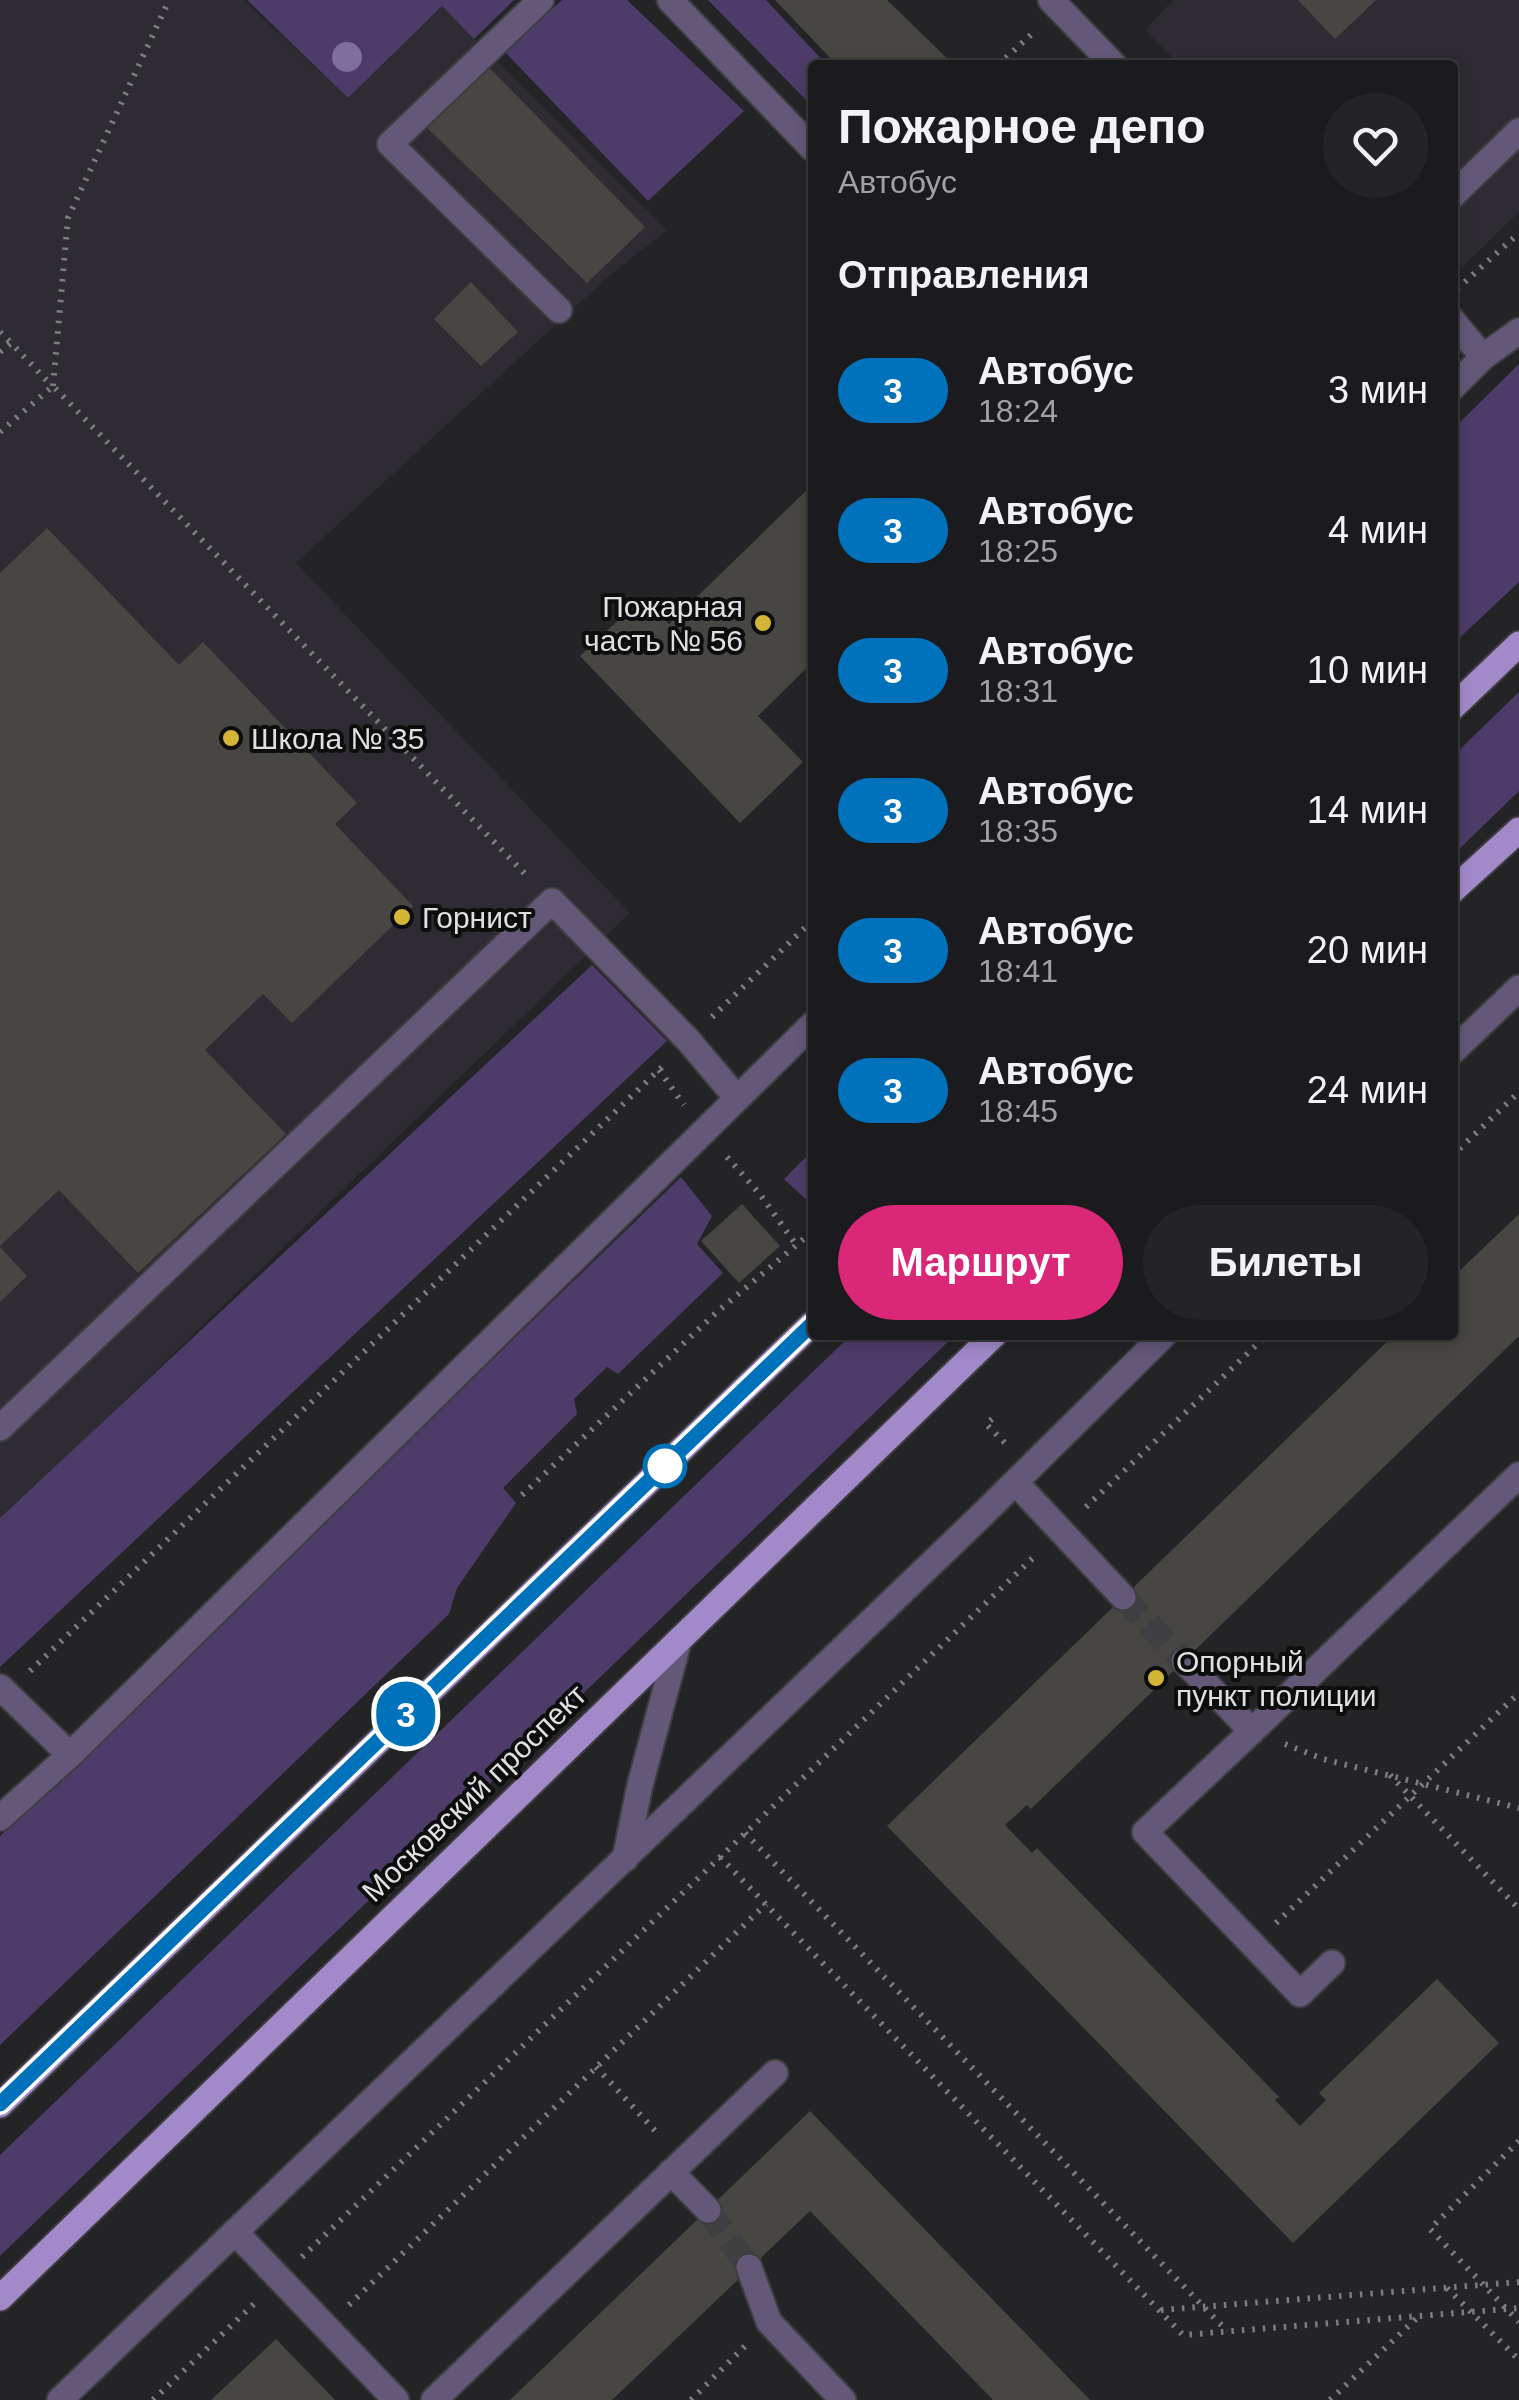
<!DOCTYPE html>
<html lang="ru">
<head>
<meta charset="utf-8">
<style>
  body { margin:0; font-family:Arial,sans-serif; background:#242325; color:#f1f3f6; height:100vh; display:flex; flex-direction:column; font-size:38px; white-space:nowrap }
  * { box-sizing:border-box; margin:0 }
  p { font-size:32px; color:#a0a1a3 }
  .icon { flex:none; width:55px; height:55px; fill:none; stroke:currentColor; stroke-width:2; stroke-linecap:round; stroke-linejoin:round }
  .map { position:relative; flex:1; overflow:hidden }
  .sheet { position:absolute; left:808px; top:60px; width:650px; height:1280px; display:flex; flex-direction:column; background:#1b1a1c; border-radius:10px; box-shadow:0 5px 15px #0003,0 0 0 2px #39383b }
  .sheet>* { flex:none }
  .badge { padding:0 20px; border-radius:32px; font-size:35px; line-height:65px }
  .map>.badge { position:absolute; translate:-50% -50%; box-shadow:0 0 0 5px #fff }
  h2 { padding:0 30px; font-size:38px; line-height:90px }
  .round { display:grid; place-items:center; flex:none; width:105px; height:105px; border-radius:52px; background:#242325 }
  .summary { display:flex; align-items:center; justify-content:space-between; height:170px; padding:0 30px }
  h1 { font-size:48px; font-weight:800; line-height:75px }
  .cta { display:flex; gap:20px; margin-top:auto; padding:20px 30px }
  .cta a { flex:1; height:115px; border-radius:60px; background:#db2777; color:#fff; font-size:40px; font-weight:800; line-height:115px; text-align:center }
  .cta a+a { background:#242325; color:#f1f3f6 }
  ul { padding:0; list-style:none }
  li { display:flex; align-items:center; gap:30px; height:140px; padding:0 30px }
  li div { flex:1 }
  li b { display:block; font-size:38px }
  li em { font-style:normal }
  li .badge { min-width:110px; font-weight:700; text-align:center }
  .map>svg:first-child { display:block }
</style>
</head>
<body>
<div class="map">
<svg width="1519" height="2400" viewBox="0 0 1519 2400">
  <rect width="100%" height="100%" fill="#242326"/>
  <g fill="#2e2b33">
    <polygon points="0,0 244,0 348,98 442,6 667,230 609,276 296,563 630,913 0,1521"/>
    <polygon points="1173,0 1519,0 1519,212 1453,276 1452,65 1179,65 1145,30"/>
  </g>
  <g fill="#4d3c69">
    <polygon points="247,0 514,0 474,39 442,6 348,98"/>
    <polygon points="562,0 627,0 744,111 648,201 505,52"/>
    <polygon points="708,0 766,0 827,65 812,65 812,106"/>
    <polygon points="1519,364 1519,582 1453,644 1453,429"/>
    <polygon points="1519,692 1519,791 1453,855 1453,756"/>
    <polygon points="592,965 667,1041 0,1667 0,1518"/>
    <polygon points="812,1151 812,1205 784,1179"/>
    <polygon points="681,1177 712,1216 697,1244 723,1273 618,1374 607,1367 574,1399 577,1414 503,1488 516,1503 457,1588 449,1614 0,2045 0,1836"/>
    <polygon points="851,1335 955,1335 0,2256 0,2155"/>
  </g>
  <g fill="#474642">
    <polygon points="775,0 887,0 954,65 837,65"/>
    <polygon points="1298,0 1376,0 1335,39"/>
    <polygon points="481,59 645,227 587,283 420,121"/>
    <polygon points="471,282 518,332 481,366 434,319"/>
    <polygon points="812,485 812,663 758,716 803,762 740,823 580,656 643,597 669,624"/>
    <polygon points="47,528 179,665 203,642 357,803 335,824 413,906 292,1023 263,994 205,1050 286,1134 138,1273 59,1190 0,1246 0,573"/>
    <polygon points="742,1204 780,1246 739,1283 701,1241"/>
    <polygon points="1519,1214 1519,1336 1031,1809 1027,1805 1005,1825 1032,1853 1037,1848 1279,2097 1275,2100 1300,2126 1326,2100 1319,2093 1437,1979 1499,2043 1293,2243 887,1826 1394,1335 1452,1335 1452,1278"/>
    <polygon points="0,1247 27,1276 0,1302"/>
    <polygon points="810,2111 1090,2400 993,2400 810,2211 612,2400 510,2400"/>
    <polygon points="276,2339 335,2400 211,2400"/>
  </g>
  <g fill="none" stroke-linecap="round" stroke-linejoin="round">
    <g stroke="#403f42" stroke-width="25" stroke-dasharray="25 12" stroke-linecap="butt">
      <polyline points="1123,1597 1184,1661"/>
      <polyline points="708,2210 749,2267"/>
    </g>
    <g stroke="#3e3d40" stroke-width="29">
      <g id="minor">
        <polyline points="541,0 390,144 559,310"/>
        <polyline points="670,0 812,148"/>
        <polyline points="1051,0 1114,65"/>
        <polyline points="1452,196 1519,131"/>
        <polyline points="1452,320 1483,357"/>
        <polyline points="1452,388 1483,357 1519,331"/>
        <polyline points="1452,1052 1519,988"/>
        <polyline points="0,1428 552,901 688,1040 736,1097"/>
        <polyline points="1016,1483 1123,1597"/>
        <polyline points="1184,1661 1252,1731 1519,1475"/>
        <polyline points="0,1687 70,1755"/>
        <polyline points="1252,1731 1145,1832 1300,1994 1332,1963"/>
        <polyline points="0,1818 70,1755 812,1025"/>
        <polyline points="625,1859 640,1785 679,1640"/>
        <polyline points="671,2172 708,2210"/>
        <polyline points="235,2232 396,2400"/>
        <polyline points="749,2267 769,2322 843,2400"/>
        <polyline points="60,2400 982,1515 1164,1335"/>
        <polyline points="434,2400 775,2073"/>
      </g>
    </g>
    <g stroke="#3e3d40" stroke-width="29">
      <g id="major">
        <polyline points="1452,708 1519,644"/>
        <polyline points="1452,891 1519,830"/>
        <polyline points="0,2105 812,1324"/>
        <polyline points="0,2298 994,1335"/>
      </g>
    </g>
    <g stroke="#7d7c7e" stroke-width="6" stroke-dasharray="2.5 8" stroke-linecap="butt">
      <polyline points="998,65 1034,32"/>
      <polyline points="1457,289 1519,233"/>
      <polyline points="0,332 11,343"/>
      <polyline points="0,352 11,343 52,386"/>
      <polyline points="53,386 68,218 169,0"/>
      <polyline points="0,432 53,386 529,878"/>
      <polyline points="712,1017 812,921"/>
      <polyline points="659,1070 684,1105"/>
      <polyline points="1452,1156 1519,1092"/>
      <polyline points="727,1157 759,1193 797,1246"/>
      <polyline points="992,1419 986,1424 1008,1446"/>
      <polyline points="522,1495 717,1312 812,1232"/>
      <polyline points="1086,1507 1267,1335"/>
      <polyline points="30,1671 664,1065"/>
      <polyline points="1285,1744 1323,1759 1519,1808"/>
      <polyline points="1390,1775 1519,1909"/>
      <polyline points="745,1833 1227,2331"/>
      <polyline points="720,1857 1183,2335 1519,2308"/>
      <polyline points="1276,1923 1519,1693"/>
      <polyline points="596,2067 660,2136"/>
      <polyline points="1519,2141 1430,2229 1519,2322"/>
      <polyline points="302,2257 1037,1554"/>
      <polyline points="1447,2288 1519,2360"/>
      <polyline points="349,2305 766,1904"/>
      <polyline points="1161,2310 1519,2282"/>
      <polyline points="153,2400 257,2301"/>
      <polyline points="691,2400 747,2344"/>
      <polyline points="1330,2400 1419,2316"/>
    </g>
    <use href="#minor" stroke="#635877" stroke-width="25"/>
    <use href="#major" stroke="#a28aca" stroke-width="25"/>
  </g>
  <circle fill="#7f6f9c" cx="347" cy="57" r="15"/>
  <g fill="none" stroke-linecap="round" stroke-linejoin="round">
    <g stroke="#fff" stroke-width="22">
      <polyline id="line" points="0,2104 812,1324"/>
    </g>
    <use href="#line" stroke="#0072bc" stroke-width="15"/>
  </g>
  <g fill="#d3b635" stroke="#0d0d0e" stroke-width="4">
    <circle cx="763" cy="623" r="10"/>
    <circle cx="231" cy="738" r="10"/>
    <circle cx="402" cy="917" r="10"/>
    <circle cx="1156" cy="1678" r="10"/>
  </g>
  <circle fill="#fff" stroke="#0072bc" stroke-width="5" cx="665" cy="1466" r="20"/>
  <g text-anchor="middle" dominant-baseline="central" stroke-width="8" stroke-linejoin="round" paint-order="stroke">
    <g font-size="30" fill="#e0dfe1" stroke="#0d0d0e" text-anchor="start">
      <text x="743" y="606" text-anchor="end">Пожарная<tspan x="743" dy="34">часть № 56</tspan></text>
      <text x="251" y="738">Школа № 35</text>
      <text x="422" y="917">Горнист</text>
      <text x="1176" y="1661">Опорный<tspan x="1176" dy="34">пункт полиции</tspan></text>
    </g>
    <g font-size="30" fill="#e0dfe1" stroke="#0d0d0e">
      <text transform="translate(474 1793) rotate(-44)">Московский проспект</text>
    </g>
  </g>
</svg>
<b class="badge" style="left:406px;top:1714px;background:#0072bc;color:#fff">3</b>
<section class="sheet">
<div class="summary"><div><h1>Пожарное депо</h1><p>Автобус</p></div><a class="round"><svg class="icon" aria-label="heart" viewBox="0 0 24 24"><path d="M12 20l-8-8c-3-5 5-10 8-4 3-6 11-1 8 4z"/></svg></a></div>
<h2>Отправления</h2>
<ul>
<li><span class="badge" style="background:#0072bc;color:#fff">3</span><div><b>Автобус</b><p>18:24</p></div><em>3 мин</em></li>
<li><span class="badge" style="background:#0072bc;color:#fff">3</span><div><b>Автобус</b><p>18:25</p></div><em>4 мин</em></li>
<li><span class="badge" style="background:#0072bc;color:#fff">3</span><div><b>Автобус</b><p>18:31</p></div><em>10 мин</em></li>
<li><span class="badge" style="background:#0072bc;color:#fff">3</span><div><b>Автобус</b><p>18:35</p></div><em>14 мин</em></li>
<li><span class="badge" style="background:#0072bc;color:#fff">3</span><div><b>Автобус</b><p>18:41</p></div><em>20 мин</em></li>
<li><span class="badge" style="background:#0072bc;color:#fff">3</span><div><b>Автобус</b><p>18:45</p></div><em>24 мин</em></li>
</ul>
<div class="cta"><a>Маршрут</a><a>Билеты</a></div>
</section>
</div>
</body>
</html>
